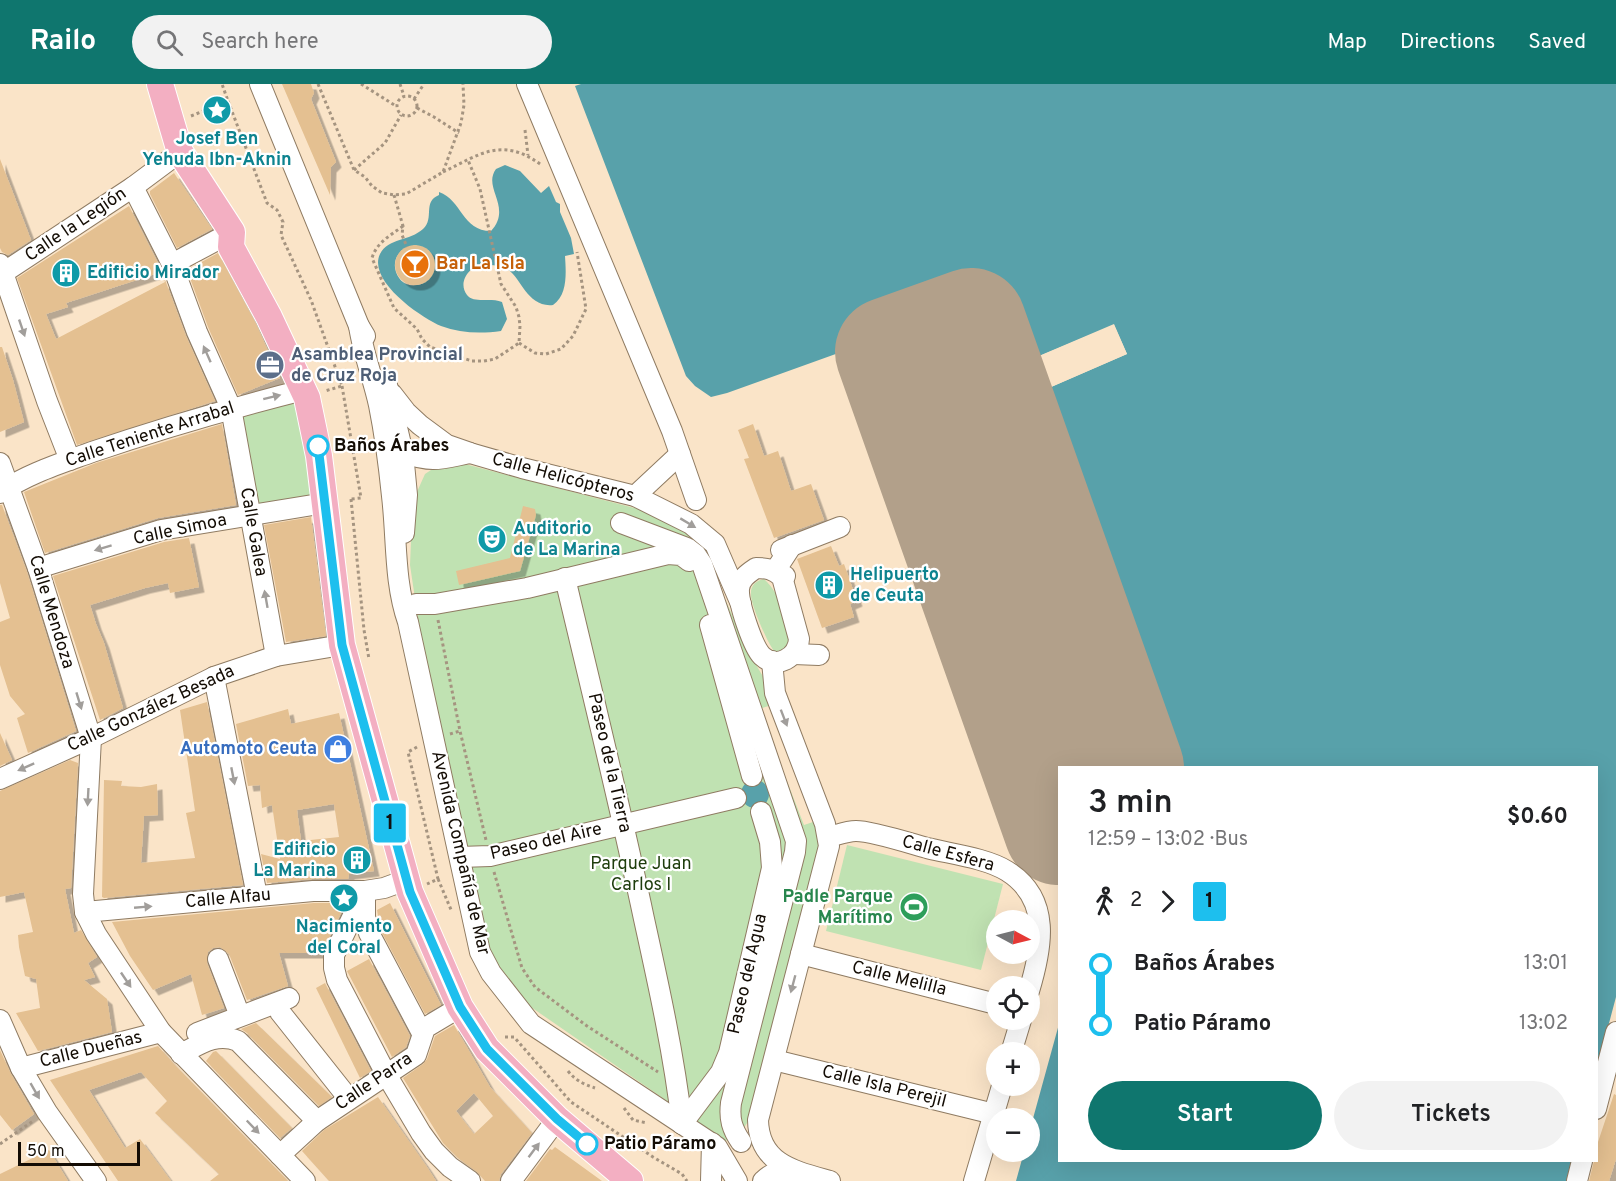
<!DOCTYPE html>
<html lang="en">
<head>
<meta charset="utf-8">
<style>
  body { margin:0; font-family:Overpass,sans-serif; background:#f2f2f2; color:#202124; height:100vh; display:flex; flex-direction:column; font-size:22px; white-space:nowrap }
  * { box-sizing:border-box; margin:0 }
  p { font-size:20px; color:#757577 }
  .icon { flex:none; width:33px; height:33px; fill:none; stroke:currentColor; stroke-width:2; stroke-linecap:round; stroke-linejoin:round }
  .map { position:relative; flex:1; overflow:hidden }
  .side { position:absolute; left:1058px; top:682px; width:540px; height:396px; display:flex; flex-direction:column; background:#fff; border-radius:0px; box-shadow:0 6px 24px #0002 }
  .side>* { flex:none }
  .badge { padding:0 12px; border-radius:4px; font-size:21px; line-height:39px }
  .needle { width:39px; rotate:97deg }
  .fabs { position:absolute; left:986px; top:826px; display:grid; gap:12px }
  .fabs a { display:grid; place-items:center; width:54px; height:54px; border-radius:50%; background:#fff; box-shadow:0 6px 24px #0002; font-size:30px }
  .scale { position:absolute; left:18px; bottom:15px; width:122px; box-sizing:border-box; padding-left:6px; border:3px solid #130c04; border-top:0; font-size:16px; line-height:21px; white-space:nowrap; color:#130c04; -webkit-text-stroke:4px #fff; paint-order:stroke }
  .map>.badge { position:absolute; translate:-50% -50%; box-shadow:0 0 0 3px #fff }
  .legs { display:flex; align-items:center; gap:9px; height:66px; padding:0 30px; font-size:20px }
  .legs p { margin-inline-start:auto }
  .headline { display:flex; align-items:center; justify-content:space-between; height:102px; padding:0 30px }
  h1 { font-size:33px; font-weight:600; line-height:45px }
  .cta { display:flex; gap:12px; margin-top:auto; padding:12px 30px }
  .cta a { flex:1; height:69px; border-radius:36px; background:#0f766e; color:#fff; font-size:24px; font-weight:600; line-height:69px; text-align:center }
  .cta a+a { background:#f2f2f2; color:#202124 }
  ul { padding:0 30px; list-style:none }
  li { display:flex; align-items:center; gap:21px; height:60px; font-size:22px }
  li i { display:grid; place-items:center; width:9px; height:100%; margin:0 8px; background:currentColor }
  li i::after { content:''; width:15px; height:15px; margin:-8px; border:4px solid; border-radius:50%; background:#fff }
  li p { margin-inline-start:auto }
  li:first-child i { background:linear-gradient(#0000 50%,currentColor 0) }
  li:last-child i { background:linear-gradient(currentColor 50%,#0000 0) }
  header { display:flex; align-items:center; gap:36px; box-sizing:border-box; height:84px; padding:0 30px; background:#0f766e; color:#fff }
  header strong { font-size:28px }
  nav { display:flex; gap:33px; margin-inline-start:auto; font-size:21px }
  .search { width:420px; height:54px; background:#f2f2f2; display:flex; align-items:center; gap:15px; box-sizing:border-box; padding:0 21px; border-radius:33px; color:#757577; font-size:22px }
  .map>svg:first-child { display:block }
</style>
</head>
<body>
<header>
<strong>Railo</strong>
<div class="search"><svg class="icon" aria-label="search" viewBox="0 0 24 24"><circle cx="10" cy="10" r="6"/><path d="M15 15l6 6"/></svg>Search here</div>
<nav><a>Map</a><a>Directions</a><a>Saved</a></nav>
</header>
<div class="map">
<svg width="1616" height="1097" viewBox="0 0 1616 1097">
  <defs>
    <filter id="shadow"><feDropShadow dx="5.5" dy="5.5" stdDeviation="0" flood-color="#0004"/></filter>
  </defs>
  <rect width="100%" height="100%" fill="#fae4c8"/>
  <g fill="#c0e2b2">
    <polygon points="297,311 315,414 256,424 237,326"/>
    <polygon points="461,379 650,428 700,458 748,567 765,596 772,621 759,625 804,741 813,738 817,741 823,768 755,1026 739,1052 725,1057 499,901 489,882 421,555 410,481 412,432 416,410 425,390 434,384"/>
    <path d="M 764,495 C 781,510 788,538 792,559 L 784,569 L 774,567 C 767,558 752,523 751,512 C 750,502 755,497 764,495 Z"/>
    <polygon points="847,761 1003,800 981,886 826,847"/>
  </g>
  <g fill="#58a1aa" fill-rule="evenodd">
    <polygon points="581,0 1616,0 1616,913 1596,988 1596,684 1142,684 1014,319 1127,270 1114,241 1001,288 979,222 972,221 727,309 711,313 695,302 686,292 575,2"/>
    <path d="M 505,81 L 520,87 L 541,109 L 549,102 L 556,118 L 560,120 L 560,128 L 571,154 L 574,170 L 565,172 C 566,188 568,211 553,221 C 525,224 521,189 503,183 C 497,181 490,181 484,181 C 470,181 457,198 467,211 C 474,220 490,213 502,218 L 507,235 L 501,247 C 480,250 460,249 441,242 C 422,234 367,197 380,170 C 388,154 410,157 423,145 C 435,134 422,118 439,111 L 439,108 C 462,116 462,147 491,147 C 513,123 482,104 496,85 ZM 415,161 L 428,166 C 451,194 406,217 396,188 C 393,179 396,172 402,166 Z"/>
    <circle cx="755" cy="710" r="14"/>
    <polygon points="1059,940 1059,1077 1572,1077 1567,1097 1016,1097 1024,1068 1029,1068 1029,1049"/>
  </g>
  <polygon fill="#fae4c8" points="1114,240 1127,270 1014,319 1013,316 1123,269 1113,244 1003,291 1001,288"/>
  <g fill="none" stroke-linecap="round" stroke-linejoin="round">
    <polyline stroke="#b2a08a" stroke-width="110" points="1059,746 890,268 971,239 1129,684"/>
  </g>
  <g fill="#e4c091" fill-rule="evenodd" filter="url(#shadow)">
    <polygon points="282,0 311,0 314,9 311,15 336,78 331,83 330,111"/>
    <polygon points="0,75 31,156 8,171 2,168 0,164"/>
    <polygon points="174,89 212,145 177,164 150,110 150,107"/>
    <path d="M 129,122 L 161,185 L 186,252 L 215,317 L 77,361 L 17,194 ZM 161,188 L 165,198 L 56,255 L 46,230 L 68,223 L 66,219 Z"/>
    <circle cx="415" cy="181" r="20"/>
    <polygon points="218,169 256,240 280,294 238,311 208,243 187,186"/>
    <polygon points="0,263 2,263 13,296 24,338 0,348"/>
    <polygon points="222,340 236,421 158,434 45,469 24,408 96,379"/>
    <polygon points="753,340 764,372 778,367 791,407 811,400 824,436 774,454 744,375 749,374 738,346"/>
    <polygon points="0,421 2,421 27,488 76,647 28,669 17,634 25,630 10,612 0,581 0,538 10,534 0,499"/>
    <polygon points="523,422 535,425 536,431 520,487 459,501 456,487 510,474"/>
    <polygon points="311,433 326,552 286,558 264,441"/>
    <polygon points="189,454 199,503 170,509 168,499 145,504 90,521 96,540 104,559 123,624 100,636 53,492 164,458"/>
    <polygon points="831,462 839,482 844,480 857,517 850,520 854,533 822,544 797,475"/>
    <polygon points="207,618 243,801 104,814 102,813 104,696 122,697 121,702 141,703 157,700 158,731 144,732 141,779 195,774 186,729 195,727 180,626"/>
    <path d="M 288,625 L 291,640 L 339,629 L 374,787 L 349,790 L 348,795 L 312,795 L 267,799 L 261,770 L 280,775 L 272,721 L 262,724 L 260,701 L 248,702 L 236,640 ZM 334,720 L 339,753 L 301,757 L 297,726 Z"/>
    <polygon points="0,649 12,676 0,682"/>
    <polygon points="70,676 78,679 71,804 65,805 74,849 81,846 97,873 88,879 95,893 84,896 107,915 112,948 38,967 16,929 40,924 36,895 25,892 19,863 18,851 33,848 24,808 0,813 0,707"/>
    <polygon points="314,819 343,819 341,829 322,869 279,869 288,902 247,916 229,870 220,863 213,864 208,868 207,879 224,924 202,931 191,890 153,906 130,872 112,838"/>
    <polygon points="390,819 441,921 425,930 380,845 377,826"/>
    <polygon points="369,875 410,952 406,963 392,973 347,887"/>
    <polygon points="325,899 371,987 360,994 316,904"/>
    <polygon points="256,939 331,1012 332,1013 319,1022 247,949 241,945"/>
    <path d="M 454,941 L 490,1003 L 532,1049 L 501,1090 L 499,1097 L 485,1097 L 477,1088 L 458,1074 L 443,1059 L 403,994 L 423,980 L 427,975 L 435,952 ZM 474,1009 L 493,1032 L 474,1050 L 456,1027 Z"/>
    <polygon points="158,962 174,980 288,1097 210,1097 219,1090 155,1029 167,1017 141,988 89,1006 125,1064 140,1055 171,1097 118,1097 50,996"/>
    <polygon points="0,966 11,990 34,1030 12,1046 0,1031"/>
    <polygon points="216,967 292,1044 280,1054 206,977 213,968"/>
    <polygon points="1614,1010 1616,1011 1616,1075 1609,1097 1589,1097 1594,1077 1596,1077 1596,1064"/>
    <polygon points="378,1013 427,1083 436,1097 329,1097 302,1067 324,1046"/>
    <polygon points="555,1063 602,1097 526,1097 550,1065 552,1066"/>
    <polygon points="49,1066 68,1097 0,1097 0,1090"/>
  </g>
  <g fill="none" stroke-linecap="round" stroke-linejoin="round">
    <g stroke="#8f7b62" stroke-width="22">
      <g id="minor">
        <polyline points="260,0 359,242 365,252"/>
        <polyline points="527,0 672,347 696,416"/>
        <polyline points="133,103 172,180 197,248 231,324 276,572"/>
        <polyline points="0,180 47,317 70,376"/>
        <polyline points="172,180 232,148"/>
        <polyline points="0,191 133,103 180,68"/>
        <path d="M 359,242 C 363,269 373,294 379,321 C 385,351 389,382 392,412 C 397,454 394,498 408,538 L 480,868 L 491,889 L 531,940 L 717,1063 L 737,1097"/>
        <polyline points="387,301 403,369 407,411 404,449"/>
        <polyline points="392,310 406,328 420,341 447,361 470,369 522,384 635,412 691,440 715,460 741,520"/>
        <path d="M 399,361 L 403,369 C 434,379 440,375 470,369"/>
        <polyline points="0,379 38,484 91,654 83,810 85,828 96,850 161,948 305,1097"/>
        <path d="M 0,409 C 26,390 62,379 92,368 C 162,344 232,324 303,306"/>
        <polyline points="635,412 680,370"/>
        <path d="M 621,439 L 687,464 L 696,471 L 702,480 L 796,757 L 795,768 L 731,1019 C 729,1035 732,1045 741,1058"/>
        <polyline points="781,466 840,443"/>
        <polyline points="38,484 161,446 325,419"/>
        <path d="M 756,484 C 767,484 773,485 782,493 L 799,555 C 798,573 777,586 762,572 C 753,563 738,519 739,505 C 740,495 747,490 756,484 Z"/>
        <polyline points="785,492 775,487 792,461"/>
        <path d="M 565,494 C 592,608 620,721 644,835 C 659,903 674,971 682,1040"/>
        <polyline points="416,520 435,520 527,504 668,470 681,471 689,477"/>
        <polyline points="710,541 752,692"/>
        <polyline points="794,570 819,571"/>
        <path d="M 772,577 L 775,609 L 825,740 L 829,762 L 758,1036 C 759,1080 794,1087 830,1097"/>
        <polyline points="214,593 257,812"/>
        <polyline points="0,695 91,654 214,593 276,572 342,561"/>
        <path d="M 829,753 C 837,751 847,747 856,747 C 872,747 909,759 927,764 C 951,770 986,774 1007,787 C 1052,815 1042,864 1029,907"/>
        <polyline points="460,773 490,772 736,714"/>
        <polyline points="365,807 334,871 334,884 337,896 386,990 421,1049 434,1067 450,1083 470,1097"/>
        <polyline points="365,810 365,833 369,849 422,949"/>
        <polyline points="85,828 313,807 365,807 384,804 406,796"/>
        <polyline points="801,870 996,920"/>
        <polyline points="218,875 240,932"/>
        <polyline points="280,928 349,1015"/>
        <polyline points="0,936 21,984 47,1028 96,1097"/>
        <polyline points="197,949 289,914"/>
        <polyline points="1011,969 1021,936"/>
        <path d="M 181,970 C 200,960 217,948 238,957 L 317,1037"/>
        <polyline points="774,976 994,1030"/>
        <polyline points="21,984 161,948"/>
        <polyline points="1596,1025 1616,948"/>
        <polyline points="682,1040 721,988 729,969 772,784 770,758 761,728"/>
        <polyline points="280,1071 317,1037 416,971 425,944 460,923"/>
        <polyline points="511,1097 557,1035"/>
        <polyline points="711,1097 712,1059"/>
        <path d="M 763,1097 C 773,1087 781,1087 795,1088"/>
        <polyline points="974,1097 1002,1002"/>
        <polyline points="1577,1097 1582,1077"/>
      </g>
    </g>
    <g stroke="#fff" stroke-width="28">
      <polyline id="major" points="160,0 180,68 232,148 231,163 269,233 307,314 319,372 342,561 410,808 460,923 487,965 557,1035 630,1097"/>
    </g>
    <g stroke="#a59480" stroke-width="3" stroke-dasharray="3 3" stroke-linecap="butt">
      <polyline points="318,0 354,86 365,93 372,102 382,109 394,111 406,110 443,88 461,39 464,21 463,0"/>
      <polyline points="361,0 396,22"/>
      <polyline points="400,0 404,12"/>
      <circle cx="407" cy="22" r="10"/>
      <polyline points="414,15 424,0"/>
      <polyline points="228,17 267,119 277,126 283,138 281,151 311,216 342,302 325,307"/>
      <polyline points="417,24 434,33 459,49"/>
      <polyline points="191,32 228,17 222,0"/>
      <polyline points="525,46 528,71"/>
      <polyline points="354,86 385,59 401,31"/>
      <path d="M 443,88 C 479,71 501,52 540,80"/>
      <polyline points="394,111 403,142 402,151 407,163"/>
      <path d="M 403,142 C 390,152 377,158 372,174 L 394,224 L 417,245 L 422,255 L 430,263 L 472,277 L 484,277 L 495,275 L 519,259 L 520,242 L 519,233 L 516,223 L 501,200 L 480,105 L 468,76"/>
      <polyline points="519,259 535,269 546,270 561,265 573,252 586,225 577,168"/>
      <polyline points="342,302 361,414 351,415"/>
      <polyline points="351,415 364,546 369,575"/>
      <polyline points="438,536 460,647 486,756"/>
      <polyline points="450,650 460,647"/>
      <polyline points="417,663 408,668 438,795 427,800"/>
      <polyline points="494,788 522,884 535,903 587,942 658,988"/>
      <polyline points="438,795 452,828"/>
      <polyline points="505,953 514,953 571,1018 653,1073 682,1090 687,1097"/>
      <path d="M 568,987 C 575,996 583,1000 595,1004"/>
      <polyline points="624,1024 633,1036 647,1039"/>
      <polyline points="0,1060 33,1037"/>
    </g>
    <use href="#minor" stroke="#fff" stroke-width="20"/>
    <use href="#major" stroke="#f3afc2" stroke-width="26"/>
  </g>
  <defs><path id="oneway-solid" d="M-6-.8H1V-3.2L6.5 0L1 3.2V.8H-6Z" transform="scale(1.5)"/></defs>
  <g fill="#a19e9b">
    <use href="#oneway-solid" transform="translate(22 244) rotate(71)"/>
    <use href="#oneway-solid" transform="translate(207 270) rotate(-114)"/>
    <use href="#oneway-solid" transform="translate(272 313) rotate(-14)"/>
    <use href="#oneway-solid" transform="translate(688 439) rotate(31)"/>
    <use href="#oneway-solid" transform="translate(103 464) rotate(163)"/>
    <use href="#oneway-solid" transform="translate(266 515) rotate(-100)"/>
    <use href="#oneway-solid" transform="translate(79 617) rotate(73)"/>
    <use href="#oneway-solid" transform="translate(784 634) rotate(69)"/>
    <use href="#oneway-solid" transform="translate(26 683) rotate(156)"/>
    <use href="#oneway-solid" transform="translate(233 692) rotate(79)"/>
    <use href="#oneway-solid" transform="translate(88 713) rotate(93)"/>
    <use href="#oneway-solid" transform="translate(143 823) rotate(-5)"/>
    <use href="#oneway-solid" transform="translate(126 896) rotate(56)"/>
    <use href="#oneway-solid" transform="translate(793 900) rotate(105)"/>
    <use href="#oneway-solid" transform="translate(35 1007) rotate(60)"/>
    <use href="#oneway-solid" transform="translate(253 1043) rotate(46)"/>
    <use href="#oneway-solid" transform="translate(534 1066) rotate(-53)"/>
  </g>
  <g fill="none" stroke-linecap="round" stroke-linejoin="round">
    <g stroke="#fff" stroke-width="14">
      <polyline id="line-1" points="318,362 342,561 410,808 460,923 487,965 557,1035 587,1060"/>
    </g>
    <use href="#line-1" stroke="#1dbfee" stroke-width="9"/>
  </g>
  <defs>
    <g id="sight-disc" transform="scale(1.5)"><circle r="9.5" fill="#0f9aa8" stroke="#fff"/><path d="M0-6L1.8-2.2L6-1.7L2.9 1.2L3.7 5.4L0 3.3L-3.7 5.4L-2.9 1.2L-6-1.7L-1.8-2.2Z" fill="#fff"/></g>
    <g id="bar-disc" transform="scale(1.5)"><circle r="9.5" fill="#e8710a" stroke="#fff"/><path d="M-6-5H6L.8 .8V4.5H3.5V6h-7V4.5H-.8V.8Z" fill="#fff"/></g>
    <g id="building-disc" transform="scale(1.5)"><circle r="9.5" fill="#0f9aa8" stroke="#fff"/><path d="M-4-6H4V6H1V3H-1V6H-4ZM-2.5-4.3h1.7v1.8h-1.7ZM.8-4.3h1.7v1.8H.8ZM-2.5-1h1.7V.8h-1.7ZM.8-1h1.7V.8H.8Z" fill="#fff"/></g>
    <g id="office-disc" transform="scale(1.5)"><circle r="9.5" fill="#5c6f8a" stroke="#fff"/><path d="M-6-3h4V-5.5h4V-3h4V5H-6ZM-1-4.5V-3h2v-1.5ZM-6 0V1H6V0Z" fill="#fff"/></g>
    <g id="theatre-disc" transform="scale(1.5)"><circle r="9.5" fill="#0f9aa8" stroke="#fff"/><path d="M-5-5.5Q0-4 5-5.5V0Q5 5 0 6Q-5 5-5 0ZM-3.3-2.5H-1v1.5H-3.3ZM1-2.5H3.3v1.5H1ZM-2.8 1Q0 5.5 2.8 1Z" fill="#fff"/></g>
    <g id="shop-disc" transform="scale(1.5)"><circle r="9.5" fill="#3f7fe0" stroke="#fff"/><path d="M-5-2.5h2.3a2.7 3.5 0 0 1 5.4 0H5L5.5 6h-11ZM-1.5-2.5h3a1.5 2.3 0 0 0-3 0Z" fill="#fff"/></g>
    <g id="stadium-disc" transform="scale(1.5)"><circle r="9.5" fill="#2e9e5b" stroke="#fff"/><path d="M0-5a6.5 5 0 1 0 0 10a6.5 5 0 1 0 0-10ZM-3.5-1.8h7v3.6h-7Z" fill="#fff"/></g>
  </defs>
  <g fill-rule="evenodd">
    <use href="#sight-disc" x="217" y="26"/>
    <use href="#bar-disc" x="415" y="180"/>
    <use href="#building-disc" x="66" y="189"/>
    <use href="#office-disc" x="270" y="281"/>
    <use href="#theatre-disc" x="492" y="455"/>
    <use href="#building-disc" x="829" y="501"/>
    <use href="#shop-disc" x="338" y="665"/>
    <use href="#building-disc" x="357" y="776"/>
    <use href="#sight-disc" x="344" y="814"/>
    <use href="#stadium-disc" x="914" y="823"/>
  </g>
  <g fill="#fff" stroke="#1dbfee" stroke-width="3">
    <circle cx="318" cy="362" r="10"/>
    <circle cx="587" cy="1060" r="10"/>
  </g>
  <g text-anchor="middle" dominant-baseline="central" stroke-width="4.5" stroke-linejoin="round" paint-order="stroke">
    <g font-size="18" font-weight="bold" fill="#0d838f" stroke="#fff" text-anchor="start">
      <text x="217" y="55" text-anchor="middle">Josef Ben<tspan x="217" dy="21">Yehuda Ibn-Aknin</tspan></text>
      <text x="87" y="189">Edificio Mirador</text>
      <text x="513" y="445">Auditorio<tspan x="513" dy="21">de La Marina</tspan></text>
      <text x="850" y="491">Helipuerto<tspan x="850" dy="21">de Ceuta</tspan></text>
      <text x="336" y="766" text-anchor="end">Edificio<tspan x="336" dy="21">La Marina</tspan></text>
      <text x="344" y="843" text-anchor="middle">Nacimiento<tspan x="344" dy="21">del Coral</tspan></text>
    </g>
    <g font-size="18" fill="#130c04" stroke="#fff">
      <text transform="translate(76 141) rotate(-34)">Calle la Legión</text>
      <text transform="translate(150 351) rotate(-18)">Calle Teniente Arrabal</text>
      <text transform="translate(563 394) rotate(15)">Calle Helicópteros</text>
      <text transform="translate(180 446) rotate(-12)">Calle Simoa</text>
      <text transform="translate(253 448) rotate(80)">Calle Galea</text>
      <text transform="translate(51 528) rotate(73)">Calle Mendoza</text>
      <text transform="translate(151 625) rotate(-25)">Calle González Besada</text>
      <text transform="translate(609 679) rotate(77)">Paseo de la Tierra</text>
      <text transform="translate(546 758) rotate(-13)">Paseo del Aire</text>
      <text transform="translate(460 769) rotate(77)">Avenida Compañía de Mar</text>
      <text transform="translate(948 770) rotate(15)">Calle Esfera</text>
      <text transform="translate(228 815) rotate(-5)">Calle Alfau</text>
      <text transform="translate(748 890) rotate(-77)">Paseo del Agua</text>
      <text transform="translate(899 895) rotate(14)">Calle Melilla</text>
      <text transform="translate(91 966) rotate(-14)">Calle Dueñas</text>
      <text transform="translate(374 998) rotate(-34)">Calle Parra</text>
      <text transform="translate(884 1003) rotate(14)">Calle Isla Perejil</text>
    </g>
    <g font-size="18" font-weight="bold" fill="#c56008" stroke="#fff" text-anchor="start">
      <text x="436" y="180">Bar La Isla</text>
    </g>
    <g font-size="18" font-weight="bold" fill="#4e5e75" stroke="#fff" text-anchor="start">
      <text x="291" y="271">Asamblea Provincial<tspan x="291" dy="21">de Cruz Roja</tspan></text>
    </g>
    <g font-size="18" font-weight="bold" fill="#130c04" stroke="#fff" text-anchor="start">
      <text x="334" y="362">Baños Árabes</text>
      <text x="604" y="1060">Patio Páramo</text>
    </g>
    <g font-size="18" font-weight="bold" fill="#366cbe" stroke="#fff" text-anchor="end">
      <text x="317" y="665">Automoto Ceuta</text>
    </g>
    <g font-size="18" fill="#1e3d0c" stroke="#fff">
      <text x="641" y="780">Parque Juan<tspan x="641" dy="21">Carlos I</tspan></text>
    </g>
    <g font-size="18" font-weight="bold" fill="#27864d" stroke="#fff" text-anchor="end">
      <text x="893" y="813">Padle Parque<tspan x="893" dy="21">Marítimo</tspan></text>
    </g>
  </g>
</svg>
<div class="fabs">
<a><svg class="needle" viewBox="-14 -14 28 28"><path d="M0-13l5 13h-10z" fill="#e53935"/><path d="M0 13l5-13h-10z" fill="#757577"/></svg></a>
<a><svg class="icon" aria-label="locate" viewBox="0 0 24 24"><circle cx="12" cy="12" r="6"/><path d="M12 2v4M12 18v4M2 12h4M18 12h4"/></svg></a>
<a>+</a>
<a>−</a>
</div>
<div class="scale">50 m</div>
<b class="badge" style="left:390px;top:739px;background:#1dbfee;color:#111">1</b>
<section class="side">
<div class="headline"><div><h1>3 min</h1><p>12:59 – 13:02 · Bus</p></div><b>$0.60</b></div>
<div class="legs"><svg class="icon" aria-label="walk" viewBox="0 0 24 24"><circle cx="13" cy="4" r="2"/><path d="M13 8l-2 6 4 7M11 14l-3 7M7 12l3-4h3l4 4"/></svg>2<svg class="icon" aria-label="forward" viewBox="0 0 24 24"><path d="M9 5l7 7-7 7"/></svg><b class="badge" style="background:#1dbfee;color:#111">1</b></div>
<ul>
<li><i style="color:#1dbfee"></i><b>Baños Árabes</b><p>13:01</p></li>
<li><i style="color:#1dbfee"></i><b>Patio Páramo</b><p>13:02</p></li>
</ul>
<div class="cta"><a>Start</a><a>Tickets</a></div>
</section>
</div>
</body>
</html>
